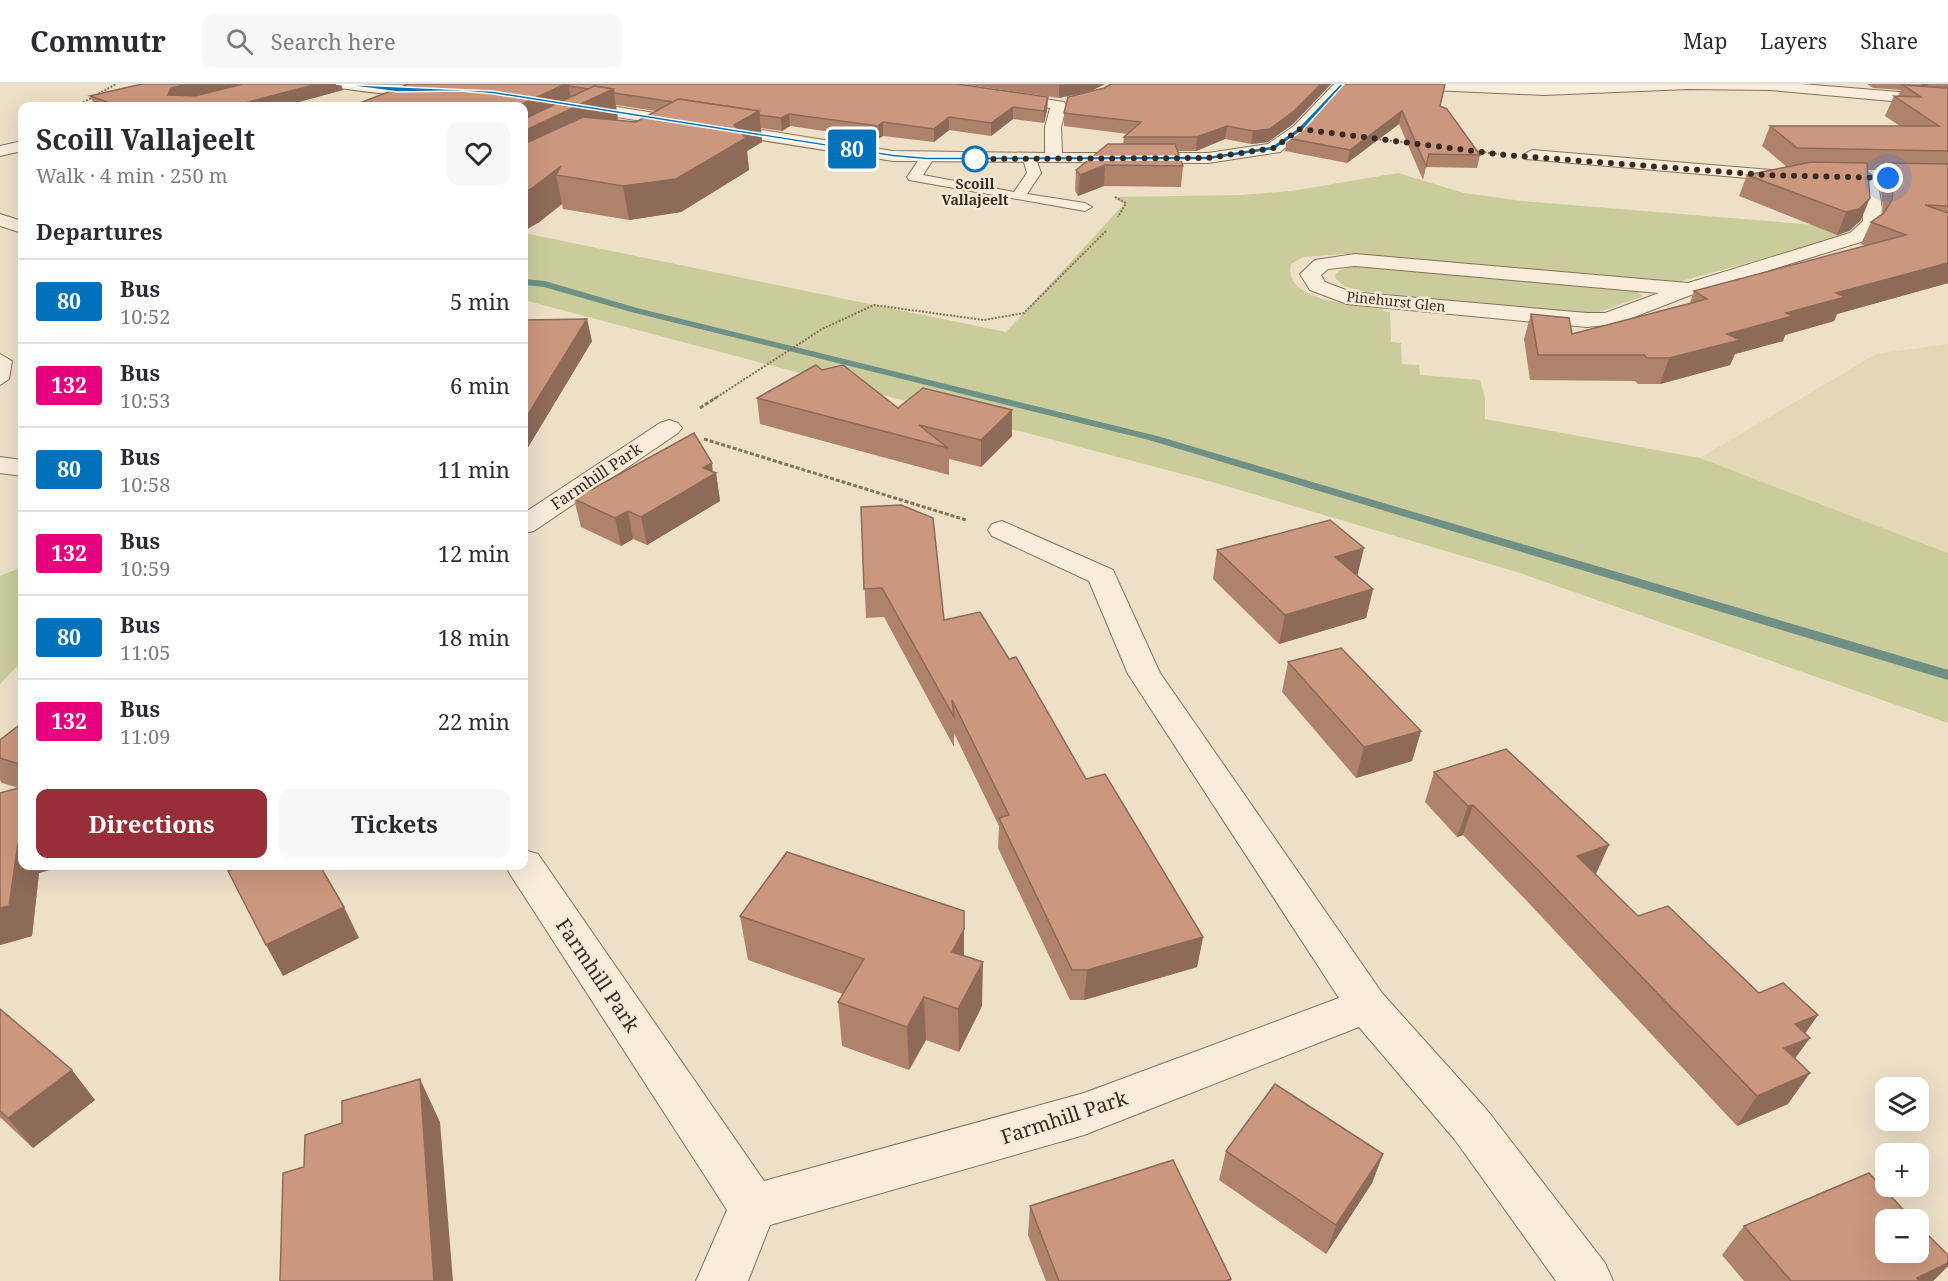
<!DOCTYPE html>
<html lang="en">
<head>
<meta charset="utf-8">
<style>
  body { margin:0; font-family:"Noto Serif",serif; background:#f7f7f7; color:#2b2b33; height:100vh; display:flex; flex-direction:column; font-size:22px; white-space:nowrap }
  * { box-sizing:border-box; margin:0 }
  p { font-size:20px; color:#7c7c81 }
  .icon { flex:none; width:33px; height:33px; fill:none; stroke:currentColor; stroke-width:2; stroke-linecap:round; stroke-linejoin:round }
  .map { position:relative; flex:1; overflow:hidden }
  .details { position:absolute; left:18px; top:18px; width:510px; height:768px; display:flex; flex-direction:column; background:#fff; border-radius:12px; box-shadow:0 6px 24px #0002 }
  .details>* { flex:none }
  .badge { padding:0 12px; border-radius:4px; font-size:21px; line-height:39px }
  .tools { position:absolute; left:1875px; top:993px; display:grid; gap:12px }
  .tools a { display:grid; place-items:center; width:54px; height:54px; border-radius:12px; background:#fff; box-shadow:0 6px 24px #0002; font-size:30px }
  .you { position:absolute; width:30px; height:30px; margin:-15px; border:4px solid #fff; border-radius:50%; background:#1a73e8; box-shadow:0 0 0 9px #1a73e833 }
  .map>.badge { position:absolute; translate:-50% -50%; box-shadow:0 0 0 3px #fff }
  h2 { padding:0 18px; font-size:22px; line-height:54px }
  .round { display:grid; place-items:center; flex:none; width:63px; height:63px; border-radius:12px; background:#f7f7f7 }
  .overview { display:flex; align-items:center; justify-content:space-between; height:102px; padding:0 18px }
  h1 { font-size:28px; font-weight:700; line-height:45px }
  .cta { display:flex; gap:12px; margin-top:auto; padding:12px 18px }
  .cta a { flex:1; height:69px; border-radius:12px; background:#972e38; color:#fff; font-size:24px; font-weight:700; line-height:69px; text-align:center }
  .cta a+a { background:#f7f7f7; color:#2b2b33 }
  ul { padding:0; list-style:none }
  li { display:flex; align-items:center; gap:18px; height:84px; padding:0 18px; border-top:2px solid #e1e1e2 }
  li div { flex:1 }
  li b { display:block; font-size:22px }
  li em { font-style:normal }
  li .badge { min-width:66px; font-weight:700; text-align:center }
  header { display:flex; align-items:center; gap:36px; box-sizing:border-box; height:84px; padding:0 30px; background:#fff; border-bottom:2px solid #e1e1e2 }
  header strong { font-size:28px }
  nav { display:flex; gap:33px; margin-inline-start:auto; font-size:21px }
  .search { width:420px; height:54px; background:#f7f7f7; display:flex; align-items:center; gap:15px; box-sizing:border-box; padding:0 21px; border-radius:12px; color:#7c7c81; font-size:22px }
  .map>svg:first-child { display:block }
</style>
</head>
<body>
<header>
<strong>Commutr</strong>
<div class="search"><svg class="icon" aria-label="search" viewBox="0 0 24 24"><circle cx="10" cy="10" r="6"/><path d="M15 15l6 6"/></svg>Search here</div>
<nav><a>Map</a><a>Layers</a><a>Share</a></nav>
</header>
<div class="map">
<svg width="1948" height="1197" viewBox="0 0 1948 1197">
  <rect width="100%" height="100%" fill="#eedfc7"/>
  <polygon fill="#e3d8b5" points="1948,260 1948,469 1700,374 1876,270"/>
  <g fill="#cacc9b">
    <path d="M 1398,89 L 1464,109 L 1522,117 L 1852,144 L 1835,155 L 1678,198 L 1343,170 L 1303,173 L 1291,180 C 1282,219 1359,221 1383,223 L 1383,227 L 1390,228 L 1391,258 L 1401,259 L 1402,280 L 1419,281 L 1420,291 L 1480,296 L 1485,314 L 1485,335 L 1700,374 L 1948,469 L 1948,639 L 1520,489 L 1216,399 L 524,216 L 524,149 L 1006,248 L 1124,120 L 1113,113 L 1241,111 L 1291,107 Z"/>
    <polygon points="1356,182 1636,207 1643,212 1594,230 1366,208 1344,202 1336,195 1335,191 1340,186"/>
    <polygon points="22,483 22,577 0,600 0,492"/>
  </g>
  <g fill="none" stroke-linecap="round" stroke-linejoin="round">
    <polygon fill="#6f9085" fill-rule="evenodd" points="524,195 545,197 637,224 1157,352 1948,586 1948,596 1149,356 631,228 544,203 524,201"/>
    <g stroke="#89715d" stroke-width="2">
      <g id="lane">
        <polygon points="927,70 934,74 923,91 1014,108 1027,89 1023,75 1025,72 1035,72 1041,89 1027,110 1085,119 1092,123 1085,127 909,96 907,93 922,71"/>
        <polygon points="0,270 12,277 9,295 0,301"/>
      </g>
    </g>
    <g stroke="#89715d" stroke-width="2">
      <g id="street">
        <path d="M 332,0 L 439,1 L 447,6 C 435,19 358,6 339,4 Z"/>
        <polygon points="909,0 947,0 1064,18 1067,21 1061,43 1062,69 1208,69 1268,60 1294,42 1334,0 1349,0 1306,48 1280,68 1208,79 893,77 573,26 565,21 573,16 893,67 1045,69 1045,43 1050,24 916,4"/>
        <polygon points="1380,0 1801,0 1936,11 1944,16 1936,21 1771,6 1688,5 1544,11 1387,4"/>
        <polygon points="22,57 22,67 0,72 0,62"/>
        <polygon points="1532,66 1796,88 1805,93 1796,98 1526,75 1523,71"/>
        <path d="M 1868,89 L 1877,94 C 1881,123 1890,137 1864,157 L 1696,209 L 1616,240 L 1587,243 L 1347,220 L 1310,206 L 1300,190 L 1315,176 L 1355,170 L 1688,199 L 1850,149 L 1863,137 L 1859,94 ZM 1355,182 L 1659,209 L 1605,229 L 1587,229 L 1351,208 L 1325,198 L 1321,191 L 1328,185 Z"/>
        <polygon points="0,130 22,137 22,149 0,142"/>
        <polygon points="669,336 678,339 682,344 678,349 534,447 524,449 524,429 660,339"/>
        <polygon points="0,373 22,376 22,392 0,389"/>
        <polygon points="1002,437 1113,486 1160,589 1382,909 1487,1026 1605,1179 1613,1197 1556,1197 1455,1056 1359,943 1084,1051 770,1141 748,1197 696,1197 727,1126 510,790 506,782 524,782 524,766 538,770 764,1097 1084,1009 1339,914 1128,590 1089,497 992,452 988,446 992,440"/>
      </g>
    </g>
    <g stroke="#89715d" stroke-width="2" stroke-dasharray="2 1.5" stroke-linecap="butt">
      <polyline points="77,22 116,0"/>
      <polyline points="1376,55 1410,59"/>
      <polyline points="1474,67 1499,70"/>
      <polyline points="1115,113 1126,119 1118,133"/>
      <polyline points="714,315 822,245 874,221 984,236 1024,229 1106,147"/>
    </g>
    <g stroke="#89715d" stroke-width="3" stroke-dasharray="4 2" stroke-linecap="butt">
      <polyline points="700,324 717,313"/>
      <polyline points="704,355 966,436"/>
    </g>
    <use href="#lane" fill="#f8eddb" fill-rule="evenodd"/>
    <use href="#street" fill="#f8eddb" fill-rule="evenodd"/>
  </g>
  <g fill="#af826c" fill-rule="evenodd">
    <path d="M 409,0 L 957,0 L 1048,13 L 1047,26 L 1044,39 L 1013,35 L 991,52 L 949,46 L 934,58 L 883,52 L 878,55 L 790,42 L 782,47 L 761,44 L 762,58 L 747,67 L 749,86 L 681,128 L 629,136 L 563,125 L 562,120 L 538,139 L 524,22 ZM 616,21 L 656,27 L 636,38 L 616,36 L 618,35 Z"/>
    <polygon points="963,0 1105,0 1091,7 1059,14"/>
    <polygon points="1112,0 1331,0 1293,40 1268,58 1251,60 1225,55 1196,67 1177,67 1183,82 1181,103 1104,102 1078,112 1075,107 1076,86 1123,60 1124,53 1128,50 1064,42 1064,29"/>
    <polygon points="1867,0 1948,0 1948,199 1837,230 1834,237 1785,251 1783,257 1735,270 1730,281 1660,300 1638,300 1635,297 1530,296 1524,255 1531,230 1572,250 1690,219 1694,207 1865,162 1861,160 1871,138 1883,130 1883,124 1880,100 1886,86 1868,86 1861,136 1849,147 1837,151 1739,112 1747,91 1787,83 1762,62 1770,42 1900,42 1885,32 1894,12 1898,12 1901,6 1873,4"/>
    <polygon points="343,6 284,22 95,22 90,12"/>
    <polygon points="1440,22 1480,71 1477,84 1426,83 1423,96 1399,40 1347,79 1285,67 1287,54 1310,36"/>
    <polygon points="524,236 592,257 527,365 524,365"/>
    <polygon points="822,286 898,324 1012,352 981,383 949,375 949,391 760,340 757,314"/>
    <polygon points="713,388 716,389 720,417 647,461 633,455 621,462 581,443 574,415"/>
    <polygon points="861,423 944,536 1009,575 1086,695 1203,853 1197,883 1084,916 1070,916 998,764 999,742 954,649 954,663 884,533 866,534"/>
    <polygon points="1217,466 1358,492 1373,505 1366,534 1279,560 1213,495"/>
    <polygon points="1288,578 1421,647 1412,677 1356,694 1282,608"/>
    <polygon points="22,639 22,782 53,782 53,785 39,789 32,852 0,861 0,709 19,704 2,699 0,696 0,656"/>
    <polygon points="1434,688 1595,790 1638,832 1759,909 1818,931 1805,949 1795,975 1788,1020 1737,1042 1526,816 1463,751 1457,753 1425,718"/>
    <polygon points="740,832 964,872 982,922 959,968 926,956 909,986 842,962 838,918 843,910 748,876"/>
    <polygon points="0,925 95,1016 33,1064 1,1034 0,1034"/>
    <polygon points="1226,1067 1383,1070 1372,1099 1326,1170 1219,1096"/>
    <polygon points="1030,1122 1231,1195 1231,1197 1046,1197 1028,1151"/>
    <polygon points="1744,1142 1948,1171 1948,1182 1933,1197 1744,1197 1722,1171"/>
  </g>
  <g fill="#8e6a58">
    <polygon points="189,0 244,0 175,17 168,11 171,4"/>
    <polygon points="317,0 341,0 343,6 284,22 233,22"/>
    <polygon points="565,0 568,0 573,24 613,5 618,35 524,83 524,22 518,22"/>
    <polygon points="1066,0 1105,0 1091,7 1059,14 1059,1"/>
    <polygon points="1321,0 1331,0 1293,40 1268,58 1251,60 1253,47"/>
    <polygon points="1922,0 1928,0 1927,3 1918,8"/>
    <polygon points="1048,13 1047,26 1044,39 1044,27"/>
    <polygon points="1013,23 1013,35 991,52 991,39"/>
    <polygon points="759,27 762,58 747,67 749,86 681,128 629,136 623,102"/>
    <polygon points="1402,27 1399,40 1347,79 1350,66"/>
    <polygon points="789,30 790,42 782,47 781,34"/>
    <polygon points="949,33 949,46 934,58 934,45"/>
    <polygon points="883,38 883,52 878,55 878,42"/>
    <polygon points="1227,42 1225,55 1196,67 1197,53"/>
    <polygon points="1105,81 1104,102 1078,112 1080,91"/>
    <polygon points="561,82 556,91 562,120 538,139 524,147 524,108"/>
    <polygon points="1870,114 1861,136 1849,147 1837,151 1846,128"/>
    <polygon points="1948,179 1948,199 1837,230 1834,237 1785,251 1783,257 1735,270 1730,281 1660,300 1669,274 1727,250 1786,229 1836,209"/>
    <polygon points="587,235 592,257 527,365 524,350 524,337"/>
    <polygon points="1012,326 1012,352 981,383 981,356"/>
    <polygon points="712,379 713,391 716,389 720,417 647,461 641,433 703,384"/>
    <polygon points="628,427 633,455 621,462 615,434"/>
    <polygon points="1364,464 1357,493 1335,473"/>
    <polygon points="1373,505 1366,534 1279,560 1285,531"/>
    <polygon points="1421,647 1412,677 1356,694 1364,663"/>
    <polygon points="1473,721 1463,751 1457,753 1468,722"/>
    <polygon points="22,757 22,782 53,782 53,785 39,789 32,852 0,861 0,824 18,759"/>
    <polygon points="1609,761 1595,792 1577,772"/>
    <polygon points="344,823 359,854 283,892 266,861"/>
    <polygon points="964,827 964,888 952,868"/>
    <polygon points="1203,853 1197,883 1084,916 1087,886"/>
    <polygon points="983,878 982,922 959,968 958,925"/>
    <polygon points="924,913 926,956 909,986 907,943"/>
    <polygon points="1818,931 1799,958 1810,954 1788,984 1780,968 1795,940"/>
    <polygon points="72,986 95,1016 33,1064 8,1034"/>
    <polygon points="1810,989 1788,1020 1737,1042 1757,1012"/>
    <polygon points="420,995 440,1038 453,1197 434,1197"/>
    <polygon points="1383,1070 1372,1099 1326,1170 1336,1141"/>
    <polygon points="1948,1179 1948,1182 1933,1197 1914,1197 1917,1194"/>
  </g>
  <g fill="#cb977e" stroke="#8e6a58" stroke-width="1.5">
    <polygon points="142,0 189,0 171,4 168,11 195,12 243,0 317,0 233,22 118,22 90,12"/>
    <polygon points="409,0 565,0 518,22 352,22"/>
    <polygon points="568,0 957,0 1048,13 1044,27 1013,23 991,39 949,33 934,45 883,38 878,42 789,30 781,34 759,31 759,27 678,15 674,18 614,9 613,5 594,2 589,5 569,2"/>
    <polygon points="1111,0 1321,0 1294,27 1270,45 1253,47 1227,42 1197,53 1124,53 1141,38 1064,29 1068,13 1104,4"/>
    <polygon points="1343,0 1445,0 1440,22 1447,25 1480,71 1429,70 1426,82 1402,27 1350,66 1287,54 1310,36"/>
    <polygon points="1903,1 1945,4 1948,2 1948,67 1797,64 1770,42 1939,42 1894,12 1921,13"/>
    <polygon points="594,2 613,5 524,47 524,35"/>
    <polygon points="678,15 759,27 734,41 746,54 676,95 623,102 556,91 561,82 531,105 524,108 524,60 583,33 636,38"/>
    <polygon points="1108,60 1175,60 1183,82 1105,81 1080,91 1076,86"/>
    <polygon points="1811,78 1867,79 1870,114 1859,125 1846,128 1747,91"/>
    <polygon points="1889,79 1948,80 1948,122 1925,121 1948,129 1948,179 1836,209 1845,213 1786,229 1793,232 1727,250 1740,256 1669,274 1647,274 1644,271 1538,271 1531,230 1569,234 1572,250 1707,215 1694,207 1906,151 1871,138 1884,129 1892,116 1893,103"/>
    <polygon points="587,235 524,337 524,236"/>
    <polygon points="816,281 822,286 843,281 898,324 923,304 1012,326 981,356 919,341 948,364 757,314"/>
    <polygon points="694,349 712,379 703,384 716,389 641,433 628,427 615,434 574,415"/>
    <polygon points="901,421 933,434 944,536 980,528 1009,575 1016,573 1086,695 1105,690 1203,853 1087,886 1072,886 999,734 1009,731 952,616 954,633 882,504 864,505 861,423"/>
    <polygon points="1330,436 1364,464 1335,473 1373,505 1285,531 1217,466"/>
    <polygon points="1341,564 1421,647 1364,663 1288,578"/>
    <polygon points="22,639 22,681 0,674 0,656"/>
    <polygon points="1506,665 1609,761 1577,772 1638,832 1668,822 1759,909 1783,899 1818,931 1795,940 1810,954 1784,964 1810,989 1757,1012 1538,786 1473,721 1468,722 1434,688"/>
    <polygon points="22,703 22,757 18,759 9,822 0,824 0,709"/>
    <polygon points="787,768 964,827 964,845 952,868 983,878 958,925 924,913 907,943 838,918 864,875 740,832"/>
    <polygon points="240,782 320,782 344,823 266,861 228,787"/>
    <polygon points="0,925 72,986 8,1034 0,1027"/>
    <polygon points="420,995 434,1197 280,1197 283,1089 304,1083 305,1051 342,1039 342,1017"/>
    <polygon points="1275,1000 1383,1070 1336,1141 1226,1067"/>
    <polygon points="1173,1076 1231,1195 1226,1197 1059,1197 1030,1122"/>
    <polygon points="1869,1089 1913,1136 1886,1136 1886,1168 1918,1168 1918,1141 1948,1171 1948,1179 1917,1194 1920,1197 1791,1197 1744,1142"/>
  </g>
  <polygon fill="#0072bc" stroke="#fff" stroke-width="1.5" points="336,0 493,7 893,70 927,73 1208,72 1272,62 1298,44 1340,0 1344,0 1303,46 1274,66 1208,76 927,76 893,73 493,10 461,7 398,8"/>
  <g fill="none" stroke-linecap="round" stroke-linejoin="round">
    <polyline stroke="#3a2a20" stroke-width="6" stroke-dasharray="0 10.8" points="975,75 968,75 1208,74 1274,64 1300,45 1505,71 1766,91 1888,94"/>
  </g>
  <circle fill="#fff" stroke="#0072bc" stroke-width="3" cx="975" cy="75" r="12"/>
  <g text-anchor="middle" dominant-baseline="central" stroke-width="5" stroke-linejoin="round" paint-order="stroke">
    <g font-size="14" font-weight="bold" fill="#3a2a20" stroke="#f5ead7">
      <text x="975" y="99">Scoill<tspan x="975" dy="16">Vallajeelt</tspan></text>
    </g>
    <g font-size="14" fill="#3a2a20" stroke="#f5ead7">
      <text transform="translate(1396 217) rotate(6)">Pinehurst Glen</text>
    </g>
    <g font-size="16" fill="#3a2a20" stroke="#f5ead7">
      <text transform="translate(596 392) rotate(-34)">Farmhill Park</text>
    </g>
    <g font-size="20" fill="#3a2a20" stroke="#f5ead7">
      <text transform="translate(598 891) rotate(56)">Farmhill Park</text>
      <text transform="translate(1064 1033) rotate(-18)">Farmhill Park</text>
    </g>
  </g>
</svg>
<div class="tools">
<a><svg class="icon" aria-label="layers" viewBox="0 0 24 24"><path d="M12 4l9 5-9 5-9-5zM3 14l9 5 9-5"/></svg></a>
<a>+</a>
<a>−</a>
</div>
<div class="you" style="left:1888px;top:94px"></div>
<b class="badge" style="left:852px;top:65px;background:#0072bc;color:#fff">80</b>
<section class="details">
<div class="overview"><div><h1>Scoill Vallajeelt</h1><p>Walk · 4 min · 250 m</p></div><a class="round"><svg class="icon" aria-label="heart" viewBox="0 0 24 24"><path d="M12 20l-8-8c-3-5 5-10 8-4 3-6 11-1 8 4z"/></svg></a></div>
<h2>Departures</h2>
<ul>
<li><span class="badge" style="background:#0072bc;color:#fff">80</span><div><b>Bus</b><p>10:52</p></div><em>5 min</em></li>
<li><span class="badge" style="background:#e6007e;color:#fff">132</span><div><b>Bus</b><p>10:53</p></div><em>6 min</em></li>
<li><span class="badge" style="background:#0072bc;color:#fff">80</span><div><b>Bus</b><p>10:58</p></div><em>11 min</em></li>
<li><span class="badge" style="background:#e6007e;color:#fff">132</span><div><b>Bus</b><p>10:59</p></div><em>12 min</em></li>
<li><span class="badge" style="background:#0072bc;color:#fff">80</span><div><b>Bus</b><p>11:05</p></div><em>18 min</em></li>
<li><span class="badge" style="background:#e6007e;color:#fff">132</span><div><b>Bus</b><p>11:09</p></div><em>22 min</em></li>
</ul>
<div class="cta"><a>Directions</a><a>Tickets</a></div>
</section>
</div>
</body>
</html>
